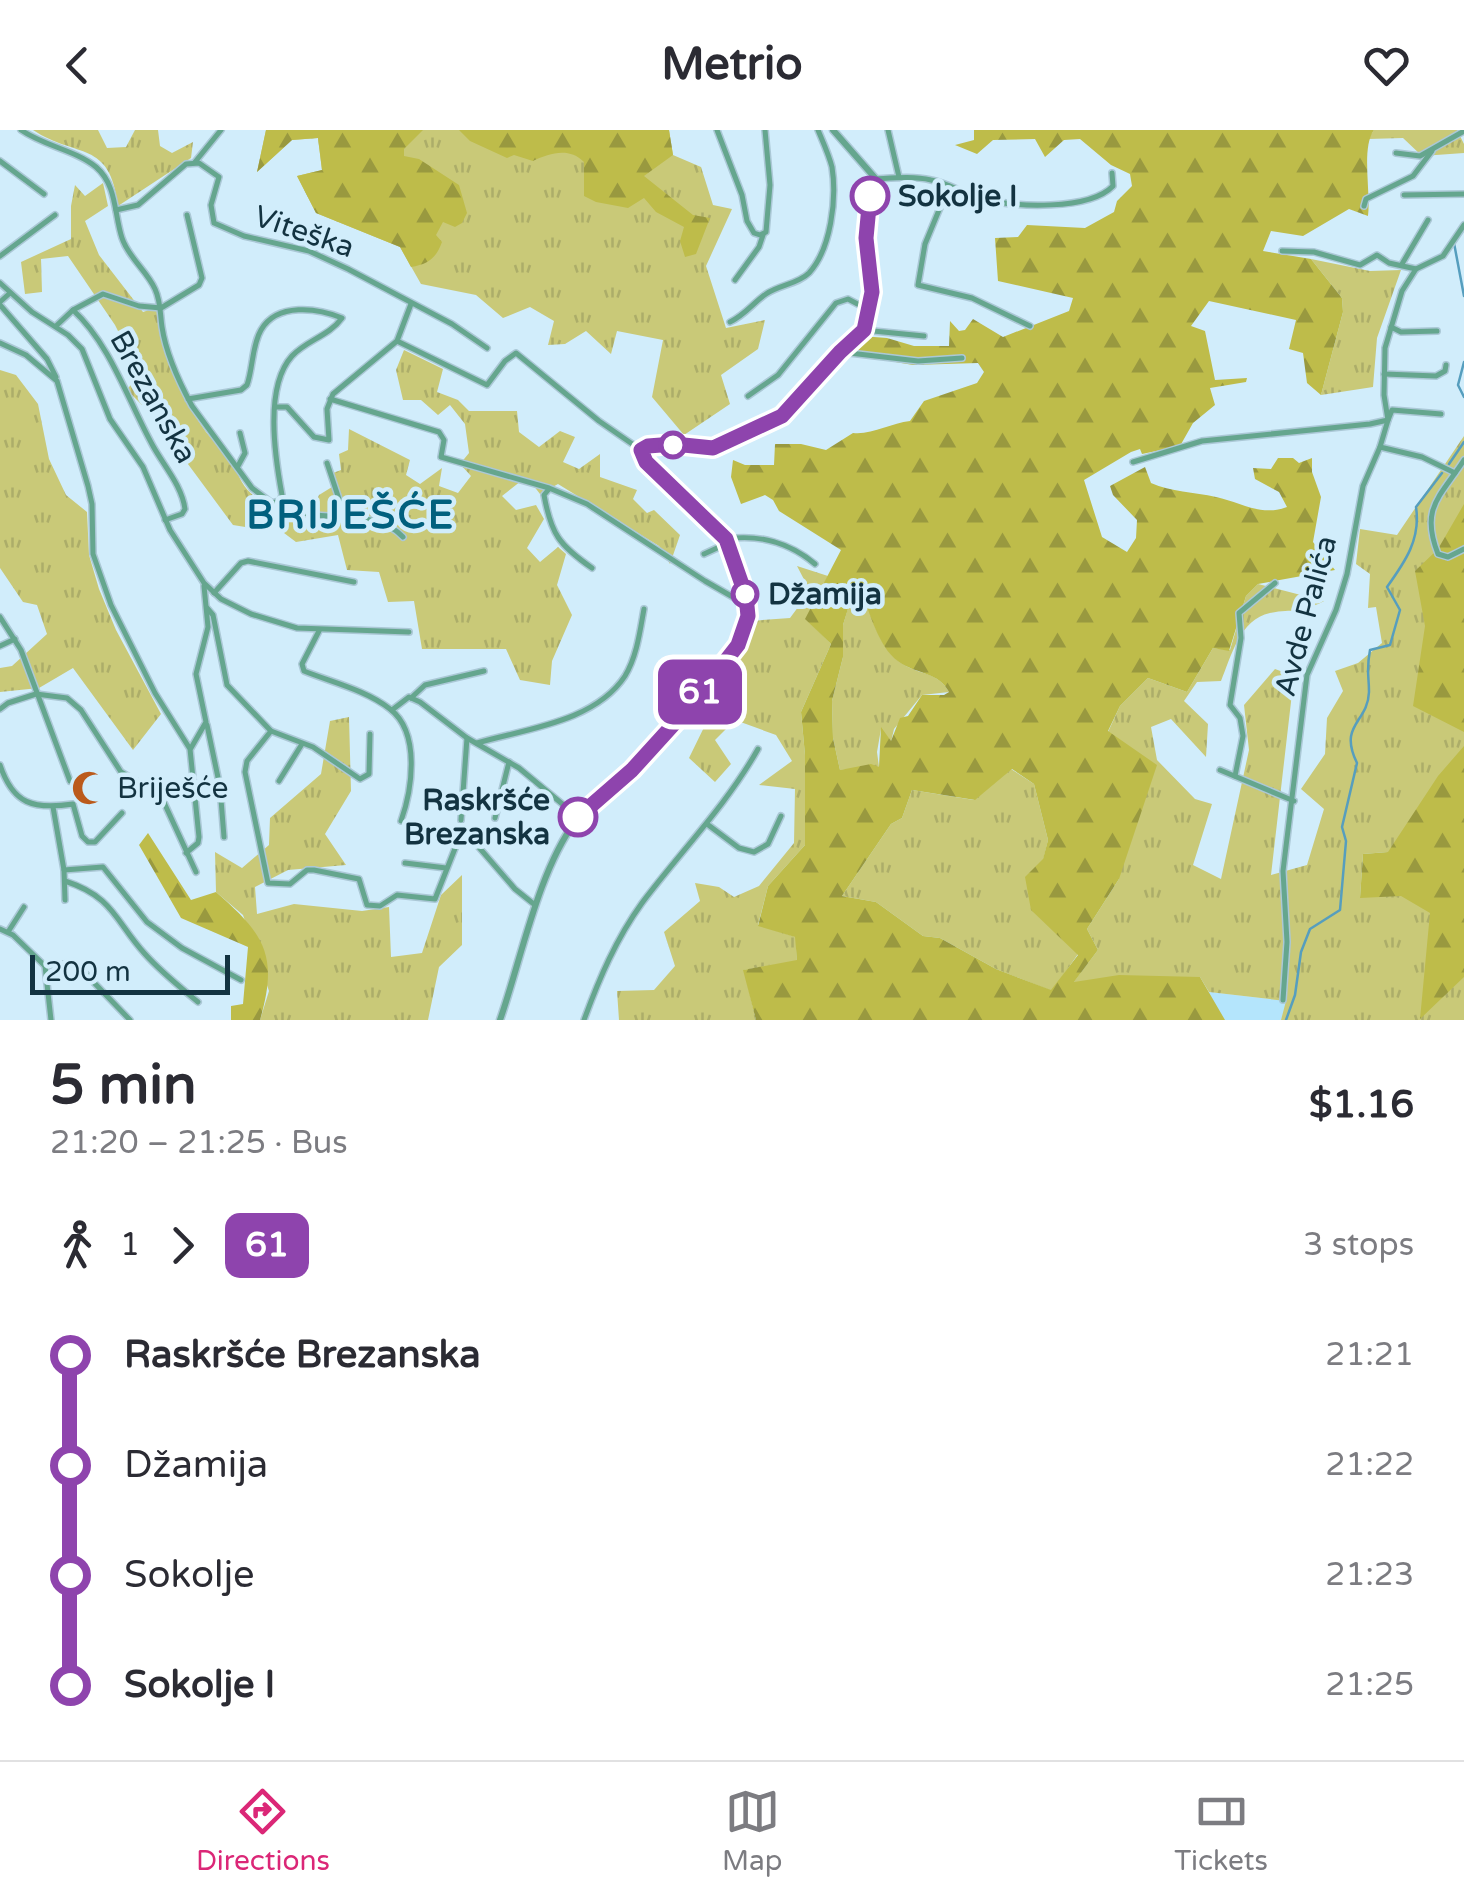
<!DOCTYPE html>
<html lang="en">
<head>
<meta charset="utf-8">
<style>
  body { margin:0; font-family:"Varela Round",sans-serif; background:#f2f2f3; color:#2b2b33; height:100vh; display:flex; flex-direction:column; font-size:38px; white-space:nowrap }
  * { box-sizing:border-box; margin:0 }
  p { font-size:32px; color:#7c7c81 }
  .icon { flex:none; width:55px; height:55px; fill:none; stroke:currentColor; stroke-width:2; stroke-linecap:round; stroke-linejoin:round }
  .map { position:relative; height:890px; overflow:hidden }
  .sheet { display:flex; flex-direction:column; background:#fff; flex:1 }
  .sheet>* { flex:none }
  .badge { padding:0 20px; border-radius:15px; font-size:35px; line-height:65px }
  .scale { position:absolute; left:30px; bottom:25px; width:200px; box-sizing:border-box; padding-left:10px; border:5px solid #133341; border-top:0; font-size:28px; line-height:35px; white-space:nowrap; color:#133341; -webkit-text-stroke:8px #d1edfb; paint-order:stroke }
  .map>.badge { position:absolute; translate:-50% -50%; box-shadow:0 0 0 5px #fff }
  .legs { display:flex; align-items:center; gap:15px; height:110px; padding:0 50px; font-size:32px }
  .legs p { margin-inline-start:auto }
  .head { display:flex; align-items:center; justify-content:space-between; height:170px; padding:0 50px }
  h1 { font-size:55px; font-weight:800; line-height:75px }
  ul { padding:0 50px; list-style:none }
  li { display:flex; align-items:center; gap:35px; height:110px; font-size:38px }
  li i { display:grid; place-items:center; width:15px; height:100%; margin:0 12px; background:currentColor }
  li i::after { content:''; width:25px; height:25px; margin:-12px; border:8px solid; border-radius:50%; background:#fff }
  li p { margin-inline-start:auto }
  li:first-child i { background:linear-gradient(#0000 50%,currentColor 0) }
  li:last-child i { background:linear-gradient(currentColor 50%,#0000 0) }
  header { display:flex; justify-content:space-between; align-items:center; height:130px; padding:0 50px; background:#fff; font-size:45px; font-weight:800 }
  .tab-bar { display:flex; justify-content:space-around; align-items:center; height:140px; border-top:2px solid #e1e1e2; background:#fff; font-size:28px; color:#7c7c81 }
  .tab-bar a { display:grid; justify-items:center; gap:5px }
  .tab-bar .current { color:#db2777 }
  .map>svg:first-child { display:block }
</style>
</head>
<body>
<header><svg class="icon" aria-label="back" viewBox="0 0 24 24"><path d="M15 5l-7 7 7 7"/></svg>Metrio<svg class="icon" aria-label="heart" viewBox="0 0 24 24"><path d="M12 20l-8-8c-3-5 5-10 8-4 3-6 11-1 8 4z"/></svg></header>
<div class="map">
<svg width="1464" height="890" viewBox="0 0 1464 890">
  <defs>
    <pattern id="grass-tufts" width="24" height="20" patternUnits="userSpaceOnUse" patternTransform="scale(2.5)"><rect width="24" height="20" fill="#c9c978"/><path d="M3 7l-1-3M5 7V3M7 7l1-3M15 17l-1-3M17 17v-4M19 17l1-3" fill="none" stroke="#acad69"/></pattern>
    <pattern id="forest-firs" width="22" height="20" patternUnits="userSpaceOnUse" patternTransform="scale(2.5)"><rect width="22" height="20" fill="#bebc4a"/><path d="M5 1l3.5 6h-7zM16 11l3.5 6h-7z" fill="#99993f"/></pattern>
  </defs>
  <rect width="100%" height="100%" fill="#d1edfb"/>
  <polygon fill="#b4e5fc" points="1209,862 1287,871 1281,890 1208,890"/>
  <g fill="url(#grass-tufts)" fill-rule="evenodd">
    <path d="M 33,0 L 98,0 L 107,18 L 126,17 L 135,0 L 158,0 L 160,16 L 172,23 L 193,12 L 191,28 L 118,76 C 110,9 77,29 33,0 Z"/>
    <polygon points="266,0 669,0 673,25 701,37 713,75 732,79 706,136 726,198 765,190 758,219 721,245 730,274 684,305 652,267 663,210 617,201 611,224 586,201 565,214 548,215 554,191 530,177 503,188 476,165 421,154 400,117 316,83 297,46 322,40 318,8 292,10 257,42"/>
    <polygon points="1374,0 1457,0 1464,14 1464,23 1422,26 1403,8 1368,9"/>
    <path d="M 103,53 L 108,76 L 85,91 L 99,125 L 143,182 L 158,177 C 160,224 179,264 206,302 C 214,312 225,321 232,332 C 242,351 241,356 259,370 L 257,399 L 233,395 L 151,284 L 127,260 L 139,243 L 115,195 L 68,126 L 41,129 L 42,162 L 25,164 L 21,132 L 71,109 L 71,76 L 75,55 L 85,66 Z"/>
    <polygon points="1311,129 1370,141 1401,140 1377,208 1373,257 1321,265 1343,182 1342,168"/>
    <polygon points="404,220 443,239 437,262 458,270 469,281 517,281 519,302 539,317 560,301 575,307 563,332 579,339 600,324 600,347 637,360 633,369 647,383 654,380 680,405 670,434 659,416 558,354 540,364 530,351 521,351 502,366 516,380 536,375 544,389 527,418 540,432 558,417 566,424 557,455 572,485 552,531 550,555 520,550 506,519 422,519 414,471 388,472 379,442 347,440 338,405 296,412 284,403 285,381 311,384 319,365 332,357 333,343 341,340 339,324 348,320 349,299 410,330 406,345 420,354 442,338 439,356 458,363 471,346 460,334 469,323 465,294 450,275 438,285 421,270 403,270 396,240"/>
    <polygon points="0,240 16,245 38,274 49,329 66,365 87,382 89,425 99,459 116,500 161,584 133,620 73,538 39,558 0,562 0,538 12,536 47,504 37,475 23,472 0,438"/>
    <path d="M 1464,306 L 1464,890 L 1281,890 L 1286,871 L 1209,862 L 1200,847 L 1073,853 L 1098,820 L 1087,799 L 1119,749 L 1108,602 L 1120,576 L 1148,548 L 1187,562 L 1213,518 L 1230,520 L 1246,466 L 1258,454 L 1324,471 C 1297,485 1295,478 1270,483 C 1240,489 1231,527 1221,551 L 1197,552 L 1184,571 L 1208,594 L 1206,627 L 1171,589 L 1151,597 L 1157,630 L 1195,669 L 1212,674 L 1193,735 L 1221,749 L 1249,620 L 1244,575 L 1275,539 L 1294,546 L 1271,745 L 1307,735 L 1324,679 L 1301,659 L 1325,624 L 1327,588 L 1343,561 L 1335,541 L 1358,533 L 1382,513 L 1376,477 L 1368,478 L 1370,444 L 1356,434 L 1360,399 L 1397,405 ZM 1388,722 L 1360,768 L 1363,724 Z"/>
    <polygon points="797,436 828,446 806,489 831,514 801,582 805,625 805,715 768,756 758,795 796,807 797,831 744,840 756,890 619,890 617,861 654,860 675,836 664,802 700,771 695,753 719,757 734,767 759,756 794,713 795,659 759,655 792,631 776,605 735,590 715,610 731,634 715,652 689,628 711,583 707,552 731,527 750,491 790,488 810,461"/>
    <path d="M 864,466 C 872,488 878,512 896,529 C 912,545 938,540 949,562 L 922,565 L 894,599 L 891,612 L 881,599 L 877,622 L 879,637 L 840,640 L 833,608 L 832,571 L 843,527 L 843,495 L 851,468 Z"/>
    <polygon points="349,587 351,661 325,704 346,735 288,740 255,757 257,784 294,774 362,781 389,777 391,827 422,823 441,765 462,745 462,815 439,837 428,890 260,890 269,861 243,785 216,762 215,722 242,738 269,715 270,688 321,644 330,591"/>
    <polygon points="1011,639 1034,654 1048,710 1031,779 1078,824 1052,861 996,839 940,808 923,806 876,772 842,766 891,694 902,688 912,660 974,670"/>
  </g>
  <g fill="url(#forest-firs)" fill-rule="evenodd">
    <path d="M 266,0 L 423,0 L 404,19 L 404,26 L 419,29 L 459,55 L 467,83 L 462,93 L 455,97 L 443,92 L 436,105 L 442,112 C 436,128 429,134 411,137 L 400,117 L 316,83 L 297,46 L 322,40 L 318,8 L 292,10 L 257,42 Z"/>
    <path d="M 459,0 L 669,0 L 673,25 L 644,46 L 693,85 L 710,88 L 696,124 L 685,127 L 680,111 L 684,97 L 656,82 L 644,68 L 628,78 L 596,72 L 584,66 L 584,32 C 569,17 550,23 533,31 L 514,25 L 507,28 L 470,11 Z"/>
    <path d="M 974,0 L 1374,0 C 1361,18 1371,61 1368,86 L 1349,79 L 1303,106 L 1271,101 L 1263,121 L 1311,129 L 1342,168 L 1343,182 L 1321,265 L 1307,253 L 1303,223 L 1289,219 L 1296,190 L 1209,171 L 1191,196 L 1205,201 L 1215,250 L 1247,248 L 1246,252 L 1210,258 L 1215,275 L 1193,293 L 1180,316 L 1142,324 L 1140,319 L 1131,322 L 1084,350 L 1102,407 L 1127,422 L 1136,408 L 1137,390 L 1113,365 L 1110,356 L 1145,337 L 1151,353 C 1171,362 1194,362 1216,367 C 1240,372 1261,387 1287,377 L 1279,362 L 1255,349 L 1253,338 L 1271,339 L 1278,328 L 1293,328 L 1299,333 L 1312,328 L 1312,342 L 1321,367 L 1313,412 L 1335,440 L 1258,454 L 1246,466 L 1229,521 L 1213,518 L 1187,562 L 1148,548 L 1120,576 L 1108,601 L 1157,635 L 1119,749 L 1087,799 L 1098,820 L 1074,852 L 1119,845 L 1200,847 L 1225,890 L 756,890 L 743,840 L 797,830 L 795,807 L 758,796 L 768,756 L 805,715 L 805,625 L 801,582 L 831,514 L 805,489 L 841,420 L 779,381 L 773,370 L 765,365 L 741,374 L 731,347 L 733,330 L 745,335 L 774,335 L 775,314 L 801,314 L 826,320 L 853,303 C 872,305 891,293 910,291 L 924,271 L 977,253 L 984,242 L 978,233 L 913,235 L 843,223 L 861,206 L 887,208 L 914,216 L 949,216 L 950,191 L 959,201 L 965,200 L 973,189 L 1003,207 L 1069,181 L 1073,168 L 998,151 L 995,108 L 1018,107 L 1027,95 L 1085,98 L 1114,82 L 1117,71 L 1132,56 L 1130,44 L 1111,35 L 1080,9 L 1064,10 L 1045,27 L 1035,9 L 993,10 L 977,24 L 955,15 L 974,10 ZM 863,466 C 872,489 880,521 902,534 C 919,544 939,543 949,562 L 944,565 L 922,565 L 908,586 L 900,588 L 891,611 L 881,597 L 879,637 L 871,634 L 840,640 L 833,608 L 832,571 L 843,527 L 843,495 L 851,469 ZM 1012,639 L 1034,654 L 1048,710 L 1043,729 L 1025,747 L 1031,780 L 1078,825 L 1051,860 L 996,839 L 940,808 L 923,806 L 876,772 L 842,766 L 891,694 L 902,688 L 912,660 L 975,670 Z"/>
    <polygon points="1464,374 1464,602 1413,576 1425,496 1415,441 1438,419"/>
    <polygon points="1464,616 1464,847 1420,889 1430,783 1401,766 1360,768 1363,724 1388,722 1438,646"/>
    <path d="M 148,703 L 191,770 L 216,762 C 264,804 279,825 260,890 L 231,890 L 231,876 L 243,874 L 248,817 L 181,788 L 139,715 Z"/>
  </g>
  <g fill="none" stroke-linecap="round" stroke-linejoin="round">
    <g stroke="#569ebe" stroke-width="2.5">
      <polyline points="1454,113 1464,166"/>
      <polyline points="1464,232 1458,255 1464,267"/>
      <polyline points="1449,334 1464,312"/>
      <path d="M 1286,890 L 1295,865 L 1301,822 L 1310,799 L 1340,780 L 1346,711 L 1342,697 L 1357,633 C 1338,594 1368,593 1369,562 C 1369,545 1366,541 1370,520 L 1390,515 L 1400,480 L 1387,457 C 1405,432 1421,409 1416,377 L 1442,343"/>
    </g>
    <g stroke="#abc8d6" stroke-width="8">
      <g id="minor">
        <path d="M 21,0 C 44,16 75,20 96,37 C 117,55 114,84 122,108 C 128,127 147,141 155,159 C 161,172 160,184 162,197 C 166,224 179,252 192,276 L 252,358 L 272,373 L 280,371 L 282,365 C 275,327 264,257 292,226 C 307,210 329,206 342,188 C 318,178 277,172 261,200 C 252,215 253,238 247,255 L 241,260 L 188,269"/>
        <polyline points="717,0 742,65 747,91 754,103 760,105 766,102 770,55 765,0"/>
        <polyline points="888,0 899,47"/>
        <polyline points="1396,23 1420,26 1464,1"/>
        <polyline points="0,31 44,64"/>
        <polyline points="195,32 221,0"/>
        <path d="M 876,49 C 894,48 913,46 931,50 C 949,53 965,65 983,69 C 1015,77 1089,81 1113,56 L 1112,43"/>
        <polyline points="949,56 925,114 918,155 972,168 1030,196"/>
        <polyline points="1404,65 1464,64"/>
        <polyline points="1364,76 1366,69 1413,46 1432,21"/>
        <polyline points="116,80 138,75 186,34 199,33 219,47 211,75 214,93 244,106 309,121 348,139 452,194 487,218"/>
        <polyline points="1282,121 1314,122 1360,135 1377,125 1389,133 1416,139"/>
        <polyline points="0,126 55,85"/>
        <polyline points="1402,134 1428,90"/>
        <polyline points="735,150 759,117 763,105"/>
        <polyline points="0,153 32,182 68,205 82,219 110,289 143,337 170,400 204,453 221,469 251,484 297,498 409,502"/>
        <polyline points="0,172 10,163"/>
        <polyline points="0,175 47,229 56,247"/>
        <polyline points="73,180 103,164 139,176 161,178 199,155 202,148 187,85"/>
        <path d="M 730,192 C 745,185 753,173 766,164 C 779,155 798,154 809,143 C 831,119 837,69 832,37 C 829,25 823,12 818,0"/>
        <path d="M 56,196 L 73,180 C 111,215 128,271 153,316 C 164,336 182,356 185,379 L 182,384 L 165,390"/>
        <polyline points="1391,197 1401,202 1437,201"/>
        <polyline points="863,200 924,206"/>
        <polyline points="397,211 487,255 505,231 516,223 599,291 641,320"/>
        <polyline points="0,213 26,225 57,251 88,356 92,374 93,424 111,475 155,563 190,619 199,707 198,713 186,723"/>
        <polyline points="841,222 918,231 962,228"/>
        <polyline points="1384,244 1436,246 1445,241 1446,235"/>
        <polyline points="748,266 778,245 836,173 848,169 869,180"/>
        <polyline points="330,269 439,302 444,310 441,327 549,358 587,374 705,451 745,474"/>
        <polyline points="275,277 287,277 314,307 329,310 327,279 333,264 397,211 411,174"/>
        <polyline points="1380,317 1422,327 1455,343"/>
        <path d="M 1464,330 C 1440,367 1420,378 1438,424 L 1448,427 L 1464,419"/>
        <polyline points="1133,332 1202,311 1370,294 1388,290 1392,280 1441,284"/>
        <polyline points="327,333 345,387"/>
        <polyline points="238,336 245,323 240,303"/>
        <path d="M 549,359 L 544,365 C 551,404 559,415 592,438"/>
        <path d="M 278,373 C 319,398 372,374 403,407"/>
        <path d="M 726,409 C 759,404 790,413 815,434"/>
        <polyline points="704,424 728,413"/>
        <polyline points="214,463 241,433 248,431 354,452"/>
        <polyline points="207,478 213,485 227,555 271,601 247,631 245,642 268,753 290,754 307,740 314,740 359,749 367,775 380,776 397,765 435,769 456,716 470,707 515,759 535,775"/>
        <polyline points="0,487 21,520 70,651"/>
        <path d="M 319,501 L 302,534 L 304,541 C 331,552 366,560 390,579 C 421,603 412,660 401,691"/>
        <polyline points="0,516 15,509"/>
        <polyline points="411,568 425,555 484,541"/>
        <polyline points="0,579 8,573 36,564 67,568 81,580 121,642 161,666 196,742"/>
        <polyline points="392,580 409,567 420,572 467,608 519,638 578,687"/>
        <polyline points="207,595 220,657 224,707"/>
        <polyline points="271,601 313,617 360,649 369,644 370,604"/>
        <path d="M 477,613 C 525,599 595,592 625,546 C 637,526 640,501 644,479"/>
        <polyline points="191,618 206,592 196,544 208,497 204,456"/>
        <path d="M 0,635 C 13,674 33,680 73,674 L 82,706 L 88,712 L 95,712 L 122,683"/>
        <polyline points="1220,640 1294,671"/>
        <polyline points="1235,646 1243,606 1240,588 1230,575 1241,508 1239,483 1275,453"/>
        <polyline points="279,651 302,614"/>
        <polyline points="53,677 64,740 103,737 147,792 182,818 241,850"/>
        <polyline points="495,688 509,632"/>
        <polyline points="461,690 467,608"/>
        <polyline points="707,694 739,718 754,722 768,714 781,686"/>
        <polyline points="405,733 446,738"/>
        <polyline points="64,740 65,770"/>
        <path d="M 65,751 C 114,767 115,791 145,824 C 161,842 180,857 198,872"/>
        <polyline points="0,799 13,805 45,836 73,833 78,836 130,890"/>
        <polyline points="8,802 24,777"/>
        <polyline points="45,836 51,890"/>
        <polyline points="1283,870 1287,812 1283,741 1307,545 1336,480 1347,444 1363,356 1380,317 1388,290 1384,265 1385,218 1402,161 1416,139 1443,126 1464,95"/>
        <path d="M 584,890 C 599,849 616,809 642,773 C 681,721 726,676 758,619"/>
      </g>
    </g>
    <g stroke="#abc8d6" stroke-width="9">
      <path id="tertiary" d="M 500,890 C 521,830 538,742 575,692 C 589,672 613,658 631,641 C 660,613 745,521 747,485 C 748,475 732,421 728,412 C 720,397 662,348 646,332 L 641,320 L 648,315 L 674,315 L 713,319 L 782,286 L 863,200 L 872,162 L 866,108 L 870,66 L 876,49 L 833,0"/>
    </g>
    <use href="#minor" stroke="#65a68e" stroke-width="5"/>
    <use href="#tertiary" stroke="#65a68e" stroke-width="6"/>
  </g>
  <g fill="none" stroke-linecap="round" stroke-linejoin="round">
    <g stroke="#fff" stroke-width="22">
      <polyline id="line-1" points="578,687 632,640 692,574 738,515 748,486 746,466 726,409 646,332 641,320 648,316 674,314 713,318 782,286 840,222 864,200 872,162 866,108 870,66"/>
    </g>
    <use href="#line-1" stroke="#8e44ad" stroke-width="15"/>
  </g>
  <defs>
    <g id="mosque-bare" transform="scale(2.7)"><path d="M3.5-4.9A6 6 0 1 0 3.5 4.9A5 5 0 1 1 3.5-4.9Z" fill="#bb5a1b" stroke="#d1edfb" stroke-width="2.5" paint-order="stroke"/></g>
  </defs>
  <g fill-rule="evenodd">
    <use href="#mosque-bare" x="89" y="658"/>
  </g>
  <g fill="#fff" stroke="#8e44ad" stroke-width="5">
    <circle cx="870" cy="66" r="18"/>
    <circle cx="673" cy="315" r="12"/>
    <circle cx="745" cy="464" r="12"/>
    <circle cx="578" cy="687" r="18"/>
  </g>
  <g text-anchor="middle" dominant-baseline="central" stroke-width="9" stroke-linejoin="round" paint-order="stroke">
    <g font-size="30" font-weight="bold" fill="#133341" stroke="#d1edfb" text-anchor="start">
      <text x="898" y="66">Sokolje I</text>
      <text x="768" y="464">Džamija</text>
      <text x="550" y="670" text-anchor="end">Raskršće<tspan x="550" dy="34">Brezanska</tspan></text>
    </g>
    <g font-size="30" fill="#133341" stroke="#d1edfb">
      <text transform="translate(304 102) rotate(19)">Viteška</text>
      <text transform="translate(153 267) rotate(61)">Brezanska</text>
      <text transform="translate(1306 486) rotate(-75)">Avde Palića</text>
    </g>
    <g font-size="30" fill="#133341" stroke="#d1edfb" text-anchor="start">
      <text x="117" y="658">Briješće</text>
    </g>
    <g font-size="40" font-weight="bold" letter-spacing="2.5" fill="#01607e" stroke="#d1edfb">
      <text x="351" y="385">BRIJEŠĆE</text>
    </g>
  </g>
</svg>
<div class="scale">200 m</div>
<b class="badge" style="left:700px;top:562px;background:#8e44ad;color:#fff">61</b>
</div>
<section class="sheet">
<div class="head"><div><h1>5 min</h1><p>21:20 – 21:25 · Bus</p></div><b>$1.16</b></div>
<div class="legs"><svg class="icon" aria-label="walk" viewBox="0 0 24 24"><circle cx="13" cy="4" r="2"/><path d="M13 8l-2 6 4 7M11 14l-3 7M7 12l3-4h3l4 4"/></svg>1<svg class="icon" aria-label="forward" viewBox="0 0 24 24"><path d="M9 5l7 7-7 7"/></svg><b class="badge" style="background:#8e44ad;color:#fff">61</b><p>3 stops</p></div>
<ul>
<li><i style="color:#8e44ad"></i><b>Raskršće Brezanska</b><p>21:21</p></li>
<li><i style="color:#8e44ad"></i><span>Džamija</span><p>21:22</p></li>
<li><i style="color:#8e44ad"></i><span>Sokolje</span><p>21:23</p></li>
<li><i style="color:#8e44ad"></i><b>Sokolje I</b><p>21:25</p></li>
</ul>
</section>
<nav class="tab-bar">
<a class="current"><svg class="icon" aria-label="directions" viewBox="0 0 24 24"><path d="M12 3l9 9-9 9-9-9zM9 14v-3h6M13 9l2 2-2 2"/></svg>Directions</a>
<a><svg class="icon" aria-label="map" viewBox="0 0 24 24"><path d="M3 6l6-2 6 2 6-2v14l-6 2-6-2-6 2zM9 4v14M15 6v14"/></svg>Map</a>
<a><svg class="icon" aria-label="tickets" viewBox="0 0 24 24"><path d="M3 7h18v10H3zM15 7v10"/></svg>Tickets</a>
</nav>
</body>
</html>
